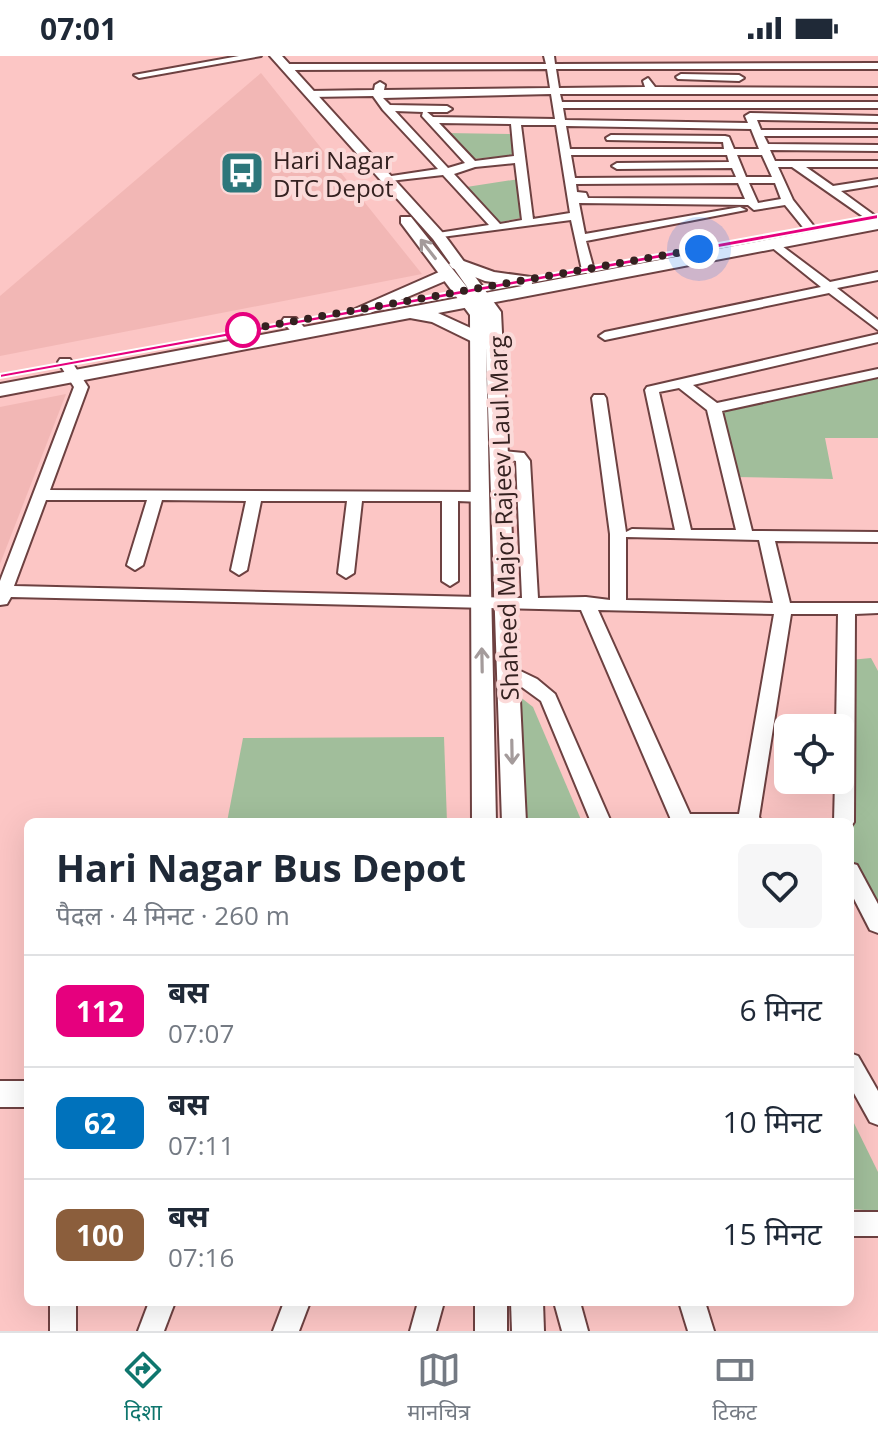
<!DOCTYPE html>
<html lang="hi">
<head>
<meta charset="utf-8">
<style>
  body { margin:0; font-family:"Open Sans","Noto Sans Devanagari",sans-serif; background:#f6f6f7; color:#1f2937; height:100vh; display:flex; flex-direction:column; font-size:30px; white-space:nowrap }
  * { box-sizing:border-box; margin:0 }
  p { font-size:26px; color:#747a83 }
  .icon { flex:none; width:44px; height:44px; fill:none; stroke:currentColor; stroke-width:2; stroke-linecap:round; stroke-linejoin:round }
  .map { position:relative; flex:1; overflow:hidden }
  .side { position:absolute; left:24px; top:762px; width:830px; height:488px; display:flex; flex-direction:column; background:#fff; border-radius:12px; box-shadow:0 8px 32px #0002 }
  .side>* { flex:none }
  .badge { padding:0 16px; border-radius:12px; font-size:28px; line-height:52px }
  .tools { position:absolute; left:774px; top:658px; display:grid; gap:16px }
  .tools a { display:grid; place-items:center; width:80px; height:80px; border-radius:12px; background:#fff; box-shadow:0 8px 32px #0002; font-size:40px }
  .you { position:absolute; width:40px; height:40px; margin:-20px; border:6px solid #fff; border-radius:50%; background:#1a73e8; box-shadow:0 0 0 12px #1a73e833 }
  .map>.badge { position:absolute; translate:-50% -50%; box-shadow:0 0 0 4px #fff }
  .round { display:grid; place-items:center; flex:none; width:84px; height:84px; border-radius:12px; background:#f6f6f7 }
  .head { display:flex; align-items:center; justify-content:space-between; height:136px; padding:0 32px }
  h1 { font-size:38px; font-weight:700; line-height:60px }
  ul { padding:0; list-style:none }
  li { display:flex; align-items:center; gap:24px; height:112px; padding:0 32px; border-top:2px solid #e0e1e3 }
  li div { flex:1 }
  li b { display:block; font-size:30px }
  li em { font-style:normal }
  li .badge { min-width:88px; font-weight:700; text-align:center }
  .status { display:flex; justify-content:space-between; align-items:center; height:56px; padding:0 40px; background:#fff; direction:ltr }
  .status svg { height:22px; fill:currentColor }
  .menu { display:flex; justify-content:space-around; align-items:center; height:112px; border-top:2px solid #e0e1e3; background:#fff; font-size:22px; color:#747a83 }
  .menu a { display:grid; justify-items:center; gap:4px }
  .menu .selected { color:#0f766e }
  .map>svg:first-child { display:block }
</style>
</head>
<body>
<div class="status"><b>07:01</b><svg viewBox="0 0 49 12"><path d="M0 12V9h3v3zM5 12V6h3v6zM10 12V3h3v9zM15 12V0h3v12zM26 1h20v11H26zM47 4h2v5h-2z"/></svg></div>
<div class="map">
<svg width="878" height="1275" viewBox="0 0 878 1275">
  <rect width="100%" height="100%" fill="#fcc6c5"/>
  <g fill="#f2b7b5">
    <polygon points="261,17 422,218 0,300 0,240"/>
    <polygon points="66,338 0,508 0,351"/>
  </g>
  <g fill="#a1be9b">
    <polygon points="445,77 510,78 514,99 473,103"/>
    <polygon points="519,123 521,162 490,168 460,132"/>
    <polygon points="878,322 878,382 825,382 833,423 736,421 714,354"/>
    <polygon points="871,602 878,615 878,872 850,821 850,766 841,766 850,604"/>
    <polygon points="519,640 533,651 582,766 526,766"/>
    <polygon points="444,681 447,766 227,766 243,682"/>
    <polygon points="850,1059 878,1116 878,1155 850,1153"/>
  </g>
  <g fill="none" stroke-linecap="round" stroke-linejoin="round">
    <g stroke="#6d4141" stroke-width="4">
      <g id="minor">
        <polygon points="239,0 261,0 139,22 134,19"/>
        <path d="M 544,0 L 554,0 L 555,8 L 878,7 L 878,13 L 556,13 L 559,32 L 645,31 L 643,25 L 648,22 L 655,31 L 878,32 L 878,38 L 560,38 L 562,46 L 878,46 L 878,52 L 563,52 L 565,64 L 748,67 L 745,60 L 750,57 L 878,60 L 878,66 L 757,64 L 761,74 L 878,74 L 878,80 L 764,80 L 768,88 L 878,89 L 878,95 L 770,94 L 775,105 L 878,105 L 878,111 L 806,111 L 833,130 L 878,123 L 878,129 L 841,135 L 878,162 L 868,164 L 792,111 L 778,111 L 793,144 L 816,173 L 814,175 L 806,175 L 785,149 L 754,154 L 748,149 L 579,147 L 585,178 L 740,151 L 746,154 L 586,185 L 594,214 L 588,218 L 582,214 L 571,164 L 434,182 L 434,178 L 438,177 L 489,169 L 443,119 L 381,126 L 381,122 L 385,121 L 438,113 L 383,54 L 373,40 L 310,41 L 305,38 L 310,35 L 374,34 L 375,29 L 380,26 L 385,29 L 384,34 L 550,32 L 547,13 L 287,14 L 282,11 L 287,8 L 546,8 ZM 551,38 L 555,63 L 433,61 L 427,56 L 447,56 L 452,53 L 447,50 L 390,49 L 383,42 ZM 395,55 L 423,56 L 422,60 L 465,107 L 448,112 ZM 439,67 L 511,68 L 514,100 L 475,105 ZM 521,69 L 556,69 L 570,157 L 533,163 ZM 566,70 L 751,73 L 759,93 L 734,93 L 729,81 L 725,80 L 611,79 L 606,82 L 607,84 L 723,86 L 724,93 L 570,93 ZM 571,99 L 727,99 L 729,106 L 617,107 L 612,110 L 617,113 L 732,112 L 736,121 L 575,122 ZM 737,99 L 762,99 L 772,121 L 746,121 ZM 515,107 L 522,164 L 500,168 L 454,118 L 475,111 ZM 738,127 L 745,143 L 588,142 L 586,137 L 577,136 L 576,128 ZM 749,127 L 775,127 L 781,143 L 758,147 Z"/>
        <polygon points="681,18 739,19 744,22 739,25 678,23 676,21"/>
        <polygon points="774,184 830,226 878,216 878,224 837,232 878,264 878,274 829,237 605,284 599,280 605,276 821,231 770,190 770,186"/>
        <path d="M 878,278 L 878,286 L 693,329 L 717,347 L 878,313 L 878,321 L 722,355 L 752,475 L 878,476 L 878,486 L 775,485 L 790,547 L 878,547 L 878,557 L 855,558 L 854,766 L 850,772 L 850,766 L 834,766 L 835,724 L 840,724 L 840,672 L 836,672 L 838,558 L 791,558 L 759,761 L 762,766 L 672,766 L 581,554 L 11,541 L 7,548 L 0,549 L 0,525 L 74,331 L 58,306 L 60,303 L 70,303 L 88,331 L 50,434 L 481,436 L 489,441 L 481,446 L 458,445 L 458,525 L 450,530 L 442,525 L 442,445 L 362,445 L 354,517 L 346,522 L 338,517 L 347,445 L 261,445 L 247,514 L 239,519 L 231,514 L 246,445 L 162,444 L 143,509 L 135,514 L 127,509 L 147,444 L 46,444 L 14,530 L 522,542 L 516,405 L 494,400 L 494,394 L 524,397 L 530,405 L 538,542 L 586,541 L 610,544 L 610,478 L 592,342 L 594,339 L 604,339 L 606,342 L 626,476 L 632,473 L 675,474 L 645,334 L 647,331 ZM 679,332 L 707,354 L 736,474 L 691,474 L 659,336 ZM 626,481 L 759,484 L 773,547 L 626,544 ZM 598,554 L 774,558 L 739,758 L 690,758 Z"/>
        <polygon points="510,610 537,623 555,638 611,766 591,766 541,645 501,616"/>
        <polygon points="850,807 857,809 878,848 878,877 870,874 850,835"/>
        <polygon points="850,997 858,1000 878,1035 878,1069 870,1066 850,1030"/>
        <rect x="850" y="1156" width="28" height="24"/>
        <rect x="50" y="1246" width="26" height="29"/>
        <polygon points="149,1246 175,1246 164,1275 138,1275"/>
        <polygon points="284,1246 310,1246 299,1275 273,1275"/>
        <polygon points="418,1246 444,1246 436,1275 410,1275"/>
        <polygon points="554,1246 580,1246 588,1275 562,1275"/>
        <polygon points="679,1246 705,1246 714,1275 688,1275"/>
      </g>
    </g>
    <g stroke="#6d4141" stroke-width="4">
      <g id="tertiary">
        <polygon points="270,0 282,0 443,177 501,256 526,766 502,766 486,291 496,766 472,766 470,259 401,167 401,161 411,161 470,235 433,183"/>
        <polygon points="284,262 296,262 310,278 308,281 296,281 282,265"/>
        <rect x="0" y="1025" width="28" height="26"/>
        <rect x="475" y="1246" width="32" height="29"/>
        <polygon points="511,1246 543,1246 544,1275 512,1275"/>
      </g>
    </g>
    <g stroke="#6d4141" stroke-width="4">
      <g id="secondary">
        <polygon points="878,163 878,173 438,257 486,279 486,287 479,289 432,266 410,262 0,340 0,328 522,230 485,225 452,212 449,208 458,203 494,216 531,221 532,228"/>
        <polygon points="446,213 455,218 452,222 370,257 364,258 355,253"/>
      </g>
    </g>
    <use href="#minor" fill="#fff" fill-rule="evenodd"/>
    <use href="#tertiary" fill="#fff" fill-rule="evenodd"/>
    <use href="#secondary" fill="#fff" fill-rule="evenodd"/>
  </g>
  <defs><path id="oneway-shaft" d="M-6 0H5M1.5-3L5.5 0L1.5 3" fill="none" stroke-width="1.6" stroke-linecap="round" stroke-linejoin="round" transform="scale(2)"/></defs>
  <g stroke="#a49b9b">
    <use href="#oneway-shaft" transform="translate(428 193) rotate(-128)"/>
    <use href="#oneway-shaft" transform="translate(482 604) rotate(-91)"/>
    <use href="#oneway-shaft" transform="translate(512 696) rotate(89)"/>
  </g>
  <polygon fill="#e6007e" stroke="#fff" stroke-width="2" points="878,158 878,163 0,322 0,318"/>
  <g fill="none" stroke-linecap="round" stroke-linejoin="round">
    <polyline stroke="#342120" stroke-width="8" stroke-dasharray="0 14.4" points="243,274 233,276 699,193"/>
  </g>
  <defs>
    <g id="bus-square" transform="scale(2.3)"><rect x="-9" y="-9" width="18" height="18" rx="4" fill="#2d777b" stroke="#fbdad9"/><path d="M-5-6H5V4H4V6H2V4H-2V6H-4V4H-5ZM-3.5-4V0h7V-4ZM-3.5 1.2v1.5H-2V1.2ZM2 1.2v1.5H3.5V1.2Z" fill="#fff"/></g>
  </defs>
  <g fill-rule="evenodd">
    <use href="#bus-square" x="242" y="117"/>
  </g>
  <circle fill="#fff" stroke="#e6007e" stroke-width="4" cx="243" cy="274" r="16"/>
  <g text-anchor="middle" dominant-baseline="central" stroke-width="8" stroke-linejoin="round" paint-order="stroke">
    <g font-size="24" fill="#342120" stroke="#fbdad9" text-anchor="start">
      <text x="273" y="103">Hari Nagar<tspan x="273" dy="28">DTC Depot</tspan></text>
    </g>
    <g font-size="24" fill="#342120" stroke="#fbdad9">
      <text transform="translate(503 462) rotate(-92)">Shaheed Major Rajeev Laul Marg</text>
    </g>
  </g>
</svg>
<div class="tools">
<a><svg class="icon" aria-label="locate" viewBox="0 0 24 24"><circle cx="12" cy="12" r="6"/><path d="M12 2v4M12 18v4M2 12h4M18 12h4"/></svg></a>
</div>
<div class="you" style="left:699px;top:193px"></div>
<section class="side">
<div class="head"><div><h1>Hari Nagar Bus Depot</h1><p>पैदल · 4 मिनट · 260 m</p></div><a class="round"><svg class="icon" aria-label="heart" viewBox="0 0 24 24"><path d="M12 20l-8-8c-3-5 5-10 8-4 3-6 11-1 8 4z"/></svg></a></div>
<ul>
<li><span class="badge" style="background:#e6007e;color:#fff">112</span><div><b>बस</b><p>07:07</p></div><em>6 मिनट</em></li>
<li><span class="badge" style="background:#0072bc;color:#fff">62</span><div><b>बस</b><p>07:11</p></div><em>10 मिनट</em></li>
<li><span class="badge" style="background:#8b5e3c;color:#fff">100</span><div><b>बस</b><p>07:16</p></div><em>15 मिनट</em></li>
</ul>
</section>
</div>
<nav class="menu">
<a class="selected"><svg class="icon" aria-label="directions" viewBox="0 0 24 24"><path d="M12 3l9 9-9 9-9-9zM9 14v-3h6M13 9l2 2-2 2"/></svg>दिशा</a>
<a><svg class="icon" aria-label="map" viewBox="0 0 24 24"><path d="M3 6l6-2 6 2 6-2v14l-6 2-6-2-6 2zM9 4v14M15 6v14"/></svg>मानचित्र</a>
<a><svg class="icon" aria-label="tickets" viewBox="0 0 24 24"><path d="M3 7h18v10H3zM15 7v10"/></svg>टिकट</a>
</nav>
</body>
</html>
